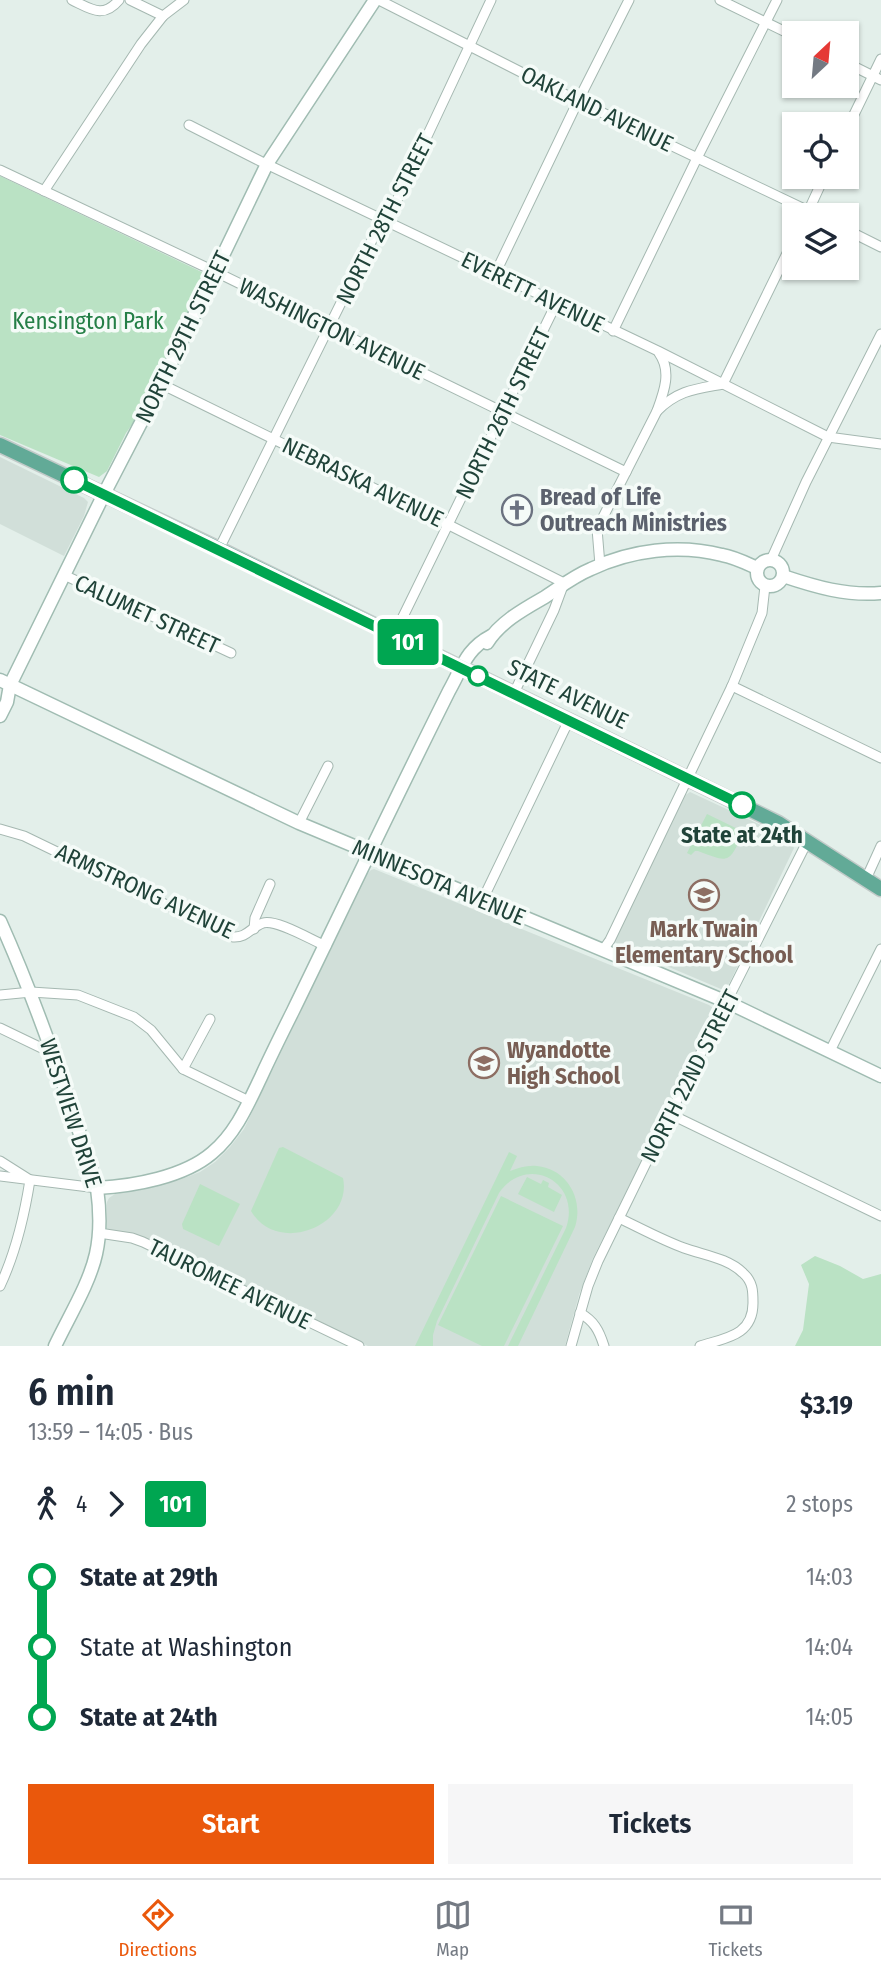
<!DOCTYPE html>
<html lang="en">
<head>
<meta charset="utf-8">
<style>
  body { margin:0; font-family:"Fira Sans Condensed",sans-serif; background:#f6f6f7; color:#1f2937; height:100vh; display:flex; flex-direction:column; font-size:26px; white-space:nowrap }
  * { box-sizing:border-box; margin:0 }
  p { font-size:23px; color:#747a83 }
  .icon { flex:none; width:38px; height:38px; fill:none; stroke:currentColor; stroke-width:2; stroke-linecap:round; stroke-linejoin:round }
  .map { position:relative; height:1346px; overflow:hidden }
  .drawer { display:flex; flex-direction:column; background:#fff; flex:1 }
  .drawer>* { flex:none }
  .badge { padding:0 14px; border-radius:5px; font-size:24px; line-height:46px }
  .needle { width:46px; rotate:26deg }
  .buttons { position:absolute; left:782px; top:21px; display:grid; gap:14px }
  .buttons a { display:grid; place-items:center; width:77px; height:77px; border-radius:0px; background:#fff; box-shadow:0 2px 5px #0004; font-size:35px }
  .map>.badge { position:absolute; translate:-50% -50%; box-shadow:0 0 0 4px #fff }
  .legs { display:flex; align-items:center; gap:10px; height:77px; padding:0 28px; font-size:23px }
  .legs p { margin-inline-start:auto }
  .head { display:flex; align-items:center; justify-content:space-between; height:119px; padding:0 28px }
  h1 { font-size:38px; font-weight:600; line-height:52px }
  .button { display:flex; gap:14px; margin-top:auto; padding:14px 28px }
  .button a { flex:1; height:80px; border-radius:0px; background:#ea580c; color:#fff; font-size:28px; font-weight:600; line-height:80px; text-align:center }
  .button a+a { background:#f6f6f7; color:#1f2937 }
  ul { padding:0 28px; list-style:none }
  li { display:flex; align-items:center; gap:24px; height:70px; font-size:26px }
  li i { display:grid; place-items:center; width:10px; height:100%; margin:0 9px; background:currentColor }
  li i::after { content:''; width:18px; height:18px; margin:-9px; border:5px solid; border-radius:50%; background:#fff }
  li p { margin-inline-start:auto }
  li:first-child i { background:linear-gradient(#0000 50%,currentColor 0) }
  li:last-child i { background:linear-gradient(currentColor 50%,#0000 0) }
  .tabs { display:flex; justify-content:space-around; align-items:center; height:98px; border-top:2px solid #e0e1e3; background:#fff; font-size:19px; color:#747a83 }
  .tabs a { display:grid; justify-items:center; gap:4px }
  .tabs .on { color:#ea580c }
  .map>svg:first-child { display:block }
</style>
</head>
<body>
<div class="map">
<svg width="881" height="1346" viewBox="0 0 881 1346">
  <rect width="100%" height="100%" fill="#e3efea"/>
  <g fill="#d1dfd9">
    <polygon points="0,457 84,498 88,502 84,516 64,556 0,524"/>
    <polygon points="690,792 763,826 791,842 794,848 730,982 726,988 721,989 619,946 614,941 684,796"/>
    <polygon points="374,869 709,1005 713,1008 714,1017 593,1258 579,1295 565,1346 368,1346 146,1238 107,1230 107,1202 109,1198 115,1194 179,1180 200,1172 215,1162 230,1147 244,1129 367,874 371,870"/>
  </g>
  <g fill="#bae2c4">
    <polygon points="0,176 206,274 207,277 142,410 126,433 107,471 99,477 0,435"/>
    <path d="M 707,814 L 744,832 C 728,864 730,863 698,851 L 695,851 L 691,855 L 687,853 Z"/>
    <path d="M 283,1147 L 343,1178 C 353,1226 277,1256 251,1211 L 279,1148 Z"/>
    <path d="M 509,1152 L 517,1156 L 510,1171 C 519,1168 527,1165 537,1166 C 567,1169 584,1199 575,1227 L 518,1346 L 508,1346 L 566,1228 C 582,1182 527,1153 499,1193 L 437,1321 L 433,1335 L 433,1346 L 415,1346 Z"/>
    <polygon points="527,1177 541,1184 543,1180 549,1183 548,1187 562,1195 554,1212 518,1194"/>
    <polygon points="200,1184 240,1204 219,1246 183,1229 182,1224"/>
    <polygon points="501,1196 563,1226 504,1346 482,1346 438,1325"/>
    <polygon points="815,1256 840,1266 863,1279 881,1274 881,1346 795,1346 803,1330 809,1284 801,1265"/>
  </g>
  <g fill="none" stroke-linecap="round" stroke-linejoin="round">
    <g stroke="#a5b8b1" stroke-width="11">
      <g id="street">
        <path d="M 72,0 C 91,9 103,19 119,0"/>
        <polyline points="130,0 163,16"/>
        <polyline points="379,0 578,101 817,215"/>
        <polyline points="720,0 794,36"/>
        <polyline points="847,63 881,80"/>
        <polyline points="189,125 260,161 658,351 828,437 881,444"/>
        <polyline points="847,129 881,59"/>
        <polyline points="0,170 216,272 626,472"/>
        <polyline points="44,191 141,44 163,16 184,0"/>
        <polyline points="807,214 824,177"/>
        <polyline points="847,230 881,247"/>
        <polyline points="495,274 578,101 629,0"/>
        <polyline points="613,331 697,158 777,0"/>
        <polyline points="161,384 449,525 564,583 554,610 514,693"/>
        <path d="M 657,411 C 678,390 696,389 723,384 L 794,239"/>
        <polyline points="219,549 380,224 390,215 491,0"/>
        <polyline points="771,560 806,482 881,334"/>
        <path d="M 600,565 L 597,529 L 657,411 C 664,392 672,371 659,353"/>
        <polyline points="64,575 231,653"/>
        <polyline points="394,635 556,304"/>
        <polyline points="732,686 881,758"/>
        <polyline points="299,823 328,766"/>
        <path d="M 0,829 L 24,836 L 233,937 C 247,938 251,927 263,923 C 277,919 311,940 326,946"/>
        <polyline points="866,879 881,846"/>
        <polyline points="482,901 569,720"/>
        <polyline points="254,929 255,918 270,884"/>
        <polyline points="603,950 610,940 732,686 762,613 765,586"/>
        <polyline points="0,995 31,992 78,995 134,1017 151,1030 183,1069 249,1101"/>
        <polyline points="0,1028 54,1054"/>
        <polyline points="830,1051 881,949"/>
        <polyline points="183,1069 210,1019"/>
        <polyline points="670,1114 881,1216"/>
        <path d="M 0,1161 L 30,1180 C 24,1218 16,1252 0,1286"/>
        <polyline points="0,1176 97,1188"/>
        <path d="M 619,1218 C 640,1228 662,1240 684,1248 C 703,1255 728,1258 743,1273 C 753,1282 753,1291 753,1303 C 753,1336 725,1338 700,1346"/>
        <polyline points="99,1233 132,1238 143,1242 359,1346"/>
        <path d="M 580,1313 C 594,1321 599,1330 604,1346"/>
        <polyline points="571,1346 588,1286 598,1261 670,1114 807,842"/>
      </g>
    </g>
    <g stroke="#a0bcb2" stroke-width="15">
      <g id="secondary">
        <circle cx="770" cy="573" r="13"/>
        <path d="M 783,576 C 816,587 846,596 881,593"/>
        <path d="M 487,643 C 500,622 524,609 545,597 C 560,587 574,576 591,569 C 631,550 679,544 722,555 C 734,557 746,563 757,568"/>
        <polyline points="0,680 299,823 727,1002 881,1076"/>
        <polyline points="0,716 7,702 10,685 104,494 161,384 267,164 375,0"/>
        <path d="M 0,921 C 39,1008 69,1097 97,1188 C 100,1210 101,1232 96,1254 C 89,1285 68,1318 55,1346"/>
        <path d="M 97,1188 C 134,1186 184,1177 212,1153 C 236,1133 248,1104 261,1077 C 271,1055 282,1033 293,1011 C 345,904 396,797 449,691 C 462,668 466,649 491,636"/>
      </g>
    </g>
    <g stroke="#c1cac8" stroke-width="17">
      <polyline id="primary" points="0,445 219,549 778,823 881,889"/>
    </g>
    <use href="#street" stroke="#fff" stroke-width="9"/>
    <use href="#secondary" stroke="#fff" stroke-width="12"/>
    <use href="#primary" stroke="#62aa97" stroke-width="14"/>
  </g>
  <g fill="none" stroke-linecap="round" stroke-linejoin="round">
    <g stroke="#fff" stroke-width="16">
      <polyline id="line-1" points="74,480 742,805"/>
    </g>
    <use href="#line-1" stroke="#00a651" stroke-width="10"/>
  </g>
  <defs>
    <g id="church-ring" transform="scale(1.575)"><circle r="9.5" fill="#f5fbf8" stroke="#6b7280" stroke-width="1.5"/><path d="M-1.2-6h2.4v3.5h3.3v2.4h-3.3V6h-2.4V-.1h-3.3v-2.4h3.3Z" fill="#6b7280"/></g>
    <g id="school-ring" transform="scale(1.575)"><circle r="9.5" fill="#f5fbf8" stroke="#8d6e63" stroke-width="1.5"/><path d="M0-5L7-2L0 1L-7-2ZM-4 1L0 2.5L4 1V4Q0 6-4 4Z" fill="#8d6e63"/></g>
  </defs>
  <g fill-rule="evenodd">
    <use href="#church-ring" x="517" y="510"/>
    <use href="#school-ring" x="704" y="895"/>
    <use href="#school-ring" x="484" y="1063"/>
  </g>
  <g fill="#fff" stroke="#00a651" stroke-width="3.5">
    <circle cx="74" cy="480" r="12"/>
    <circle cx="478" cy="676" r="9"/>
    <circle cx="742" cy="805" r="12"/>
  </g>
  <g text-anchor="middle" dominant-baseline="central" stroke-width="7" stroke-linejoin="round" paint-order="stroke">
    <g font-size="23" fill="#204339" stroke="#f5fbf8">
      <text transform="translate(597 109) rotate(26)">OAKLAND AVENUE</text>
      <text transform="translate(385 219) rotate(-63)">NORTH 28TH STREET</text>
      <text transform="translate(533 292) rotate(26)">EVERETT AVENUE</text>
      <text transform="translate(332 329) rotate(26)">WASHINGTON AVENUE</text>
      <text transform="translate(183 337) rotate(-64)">NORTH 29TH STREET</text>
      <text transform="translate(503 413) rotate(-64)">NORTH 26TH STREET</text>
      <text transform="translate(363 482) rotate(26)">NEBRASKA AVENUE</text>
      <text transform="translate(147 614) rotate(25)">CALUMET STREET</text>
      <text transform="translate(568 694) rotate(26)">STATE AVENUE</text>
      <text transform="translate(439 882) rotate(23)">MINNESOTA AVENUE</text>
      <text transform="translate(145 891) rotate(25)">ARMSTRONG AVENUE</text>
      <text transform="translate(690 1076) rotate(-63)">NORTH 22ND STREET</text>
      <text transform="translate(71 1113) rotate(72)">WESTVIEW DRIVE</text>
      <text transform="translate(230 1284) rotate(26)">TAUROMEE AVENUE</text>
    </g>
    <g font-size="23" fill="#257f47" stroke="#f5fbf8">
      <text x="88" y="321">Kensington Park</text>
    </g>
    <g font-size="23" font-weight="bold" fill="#5b616d" stroke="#f5fbf8" text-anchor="start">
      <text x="540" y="497">Bread of Life<tspan x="540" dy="26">Outreach Ministries</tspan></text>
    </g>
    <g font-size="23" font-weight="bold" fill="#204339" stroke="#f5fbf8">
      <text x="742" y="835">State at 24th</text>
    </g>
    <g font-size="23" font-weight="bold" fill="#785e54" stroke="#f5fbf8">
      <text x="704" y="929">Mark Twain<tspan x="704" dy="26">Elementary School</tspan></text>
      <text x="507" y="1050" text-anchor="start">Wyandotte<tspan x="507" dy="26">High School</tspan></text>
    </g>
  </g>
</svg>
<div class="buttons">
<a><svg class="needle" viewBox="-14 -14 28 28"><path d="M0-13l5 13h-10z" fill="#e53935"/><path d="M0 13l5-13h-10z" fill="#747a83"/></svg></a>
<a><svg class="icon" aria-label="locate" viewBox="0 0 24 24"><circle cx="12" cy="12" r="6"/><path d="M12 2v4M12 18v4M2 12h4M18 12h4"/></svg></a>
<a><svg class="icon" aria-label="layers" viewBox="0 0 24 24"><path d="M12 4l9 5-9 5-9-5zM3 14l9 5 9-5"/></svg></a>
</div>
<b class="badge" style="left:408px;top:642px;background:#00a651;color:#fff">101</b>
</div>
<section class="drawer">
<div class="head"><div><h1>6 min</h1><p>13:59 – 14:05 · Bus</p></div><b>$3.19</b></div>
<div class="legs"><svg class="icon" aria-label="walk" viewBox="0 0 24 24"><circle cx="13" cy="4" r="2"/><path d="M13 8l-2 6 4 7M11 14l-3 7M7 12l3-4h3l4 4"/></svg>4<svg class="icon" aria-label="forward" viewBox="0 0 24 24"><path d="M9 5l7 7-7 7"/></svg><b class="badge" style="background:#00a651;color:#fff">101</b><p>2 stops</p></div>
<ul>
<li><i style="color:#00a651"></i><b>State at 29th</b><p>14:03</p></li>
<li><i style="color:#00a651"></i><span>State at Washington</span><p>14:04</p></li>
<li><i style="color:#00a651"></i><b>State at 24th</b><p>14:05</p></li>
</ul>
<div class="button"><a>Start</a><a>Tickets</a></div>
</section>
<nav class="tabs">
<a class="on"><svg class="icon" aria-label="directions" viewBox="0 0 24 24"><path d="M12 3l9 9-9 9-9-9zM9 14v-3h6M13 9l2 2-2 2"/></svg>Directions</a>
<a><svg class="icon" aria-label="map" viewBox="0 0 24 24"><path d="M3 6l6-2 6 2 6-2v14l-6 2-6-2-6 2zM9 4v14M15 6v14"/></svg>Map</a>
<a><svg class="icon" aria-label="tickets" viewBox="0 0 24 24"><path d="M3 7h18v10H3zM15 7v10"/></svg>Tickets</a>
</nav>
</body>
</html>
